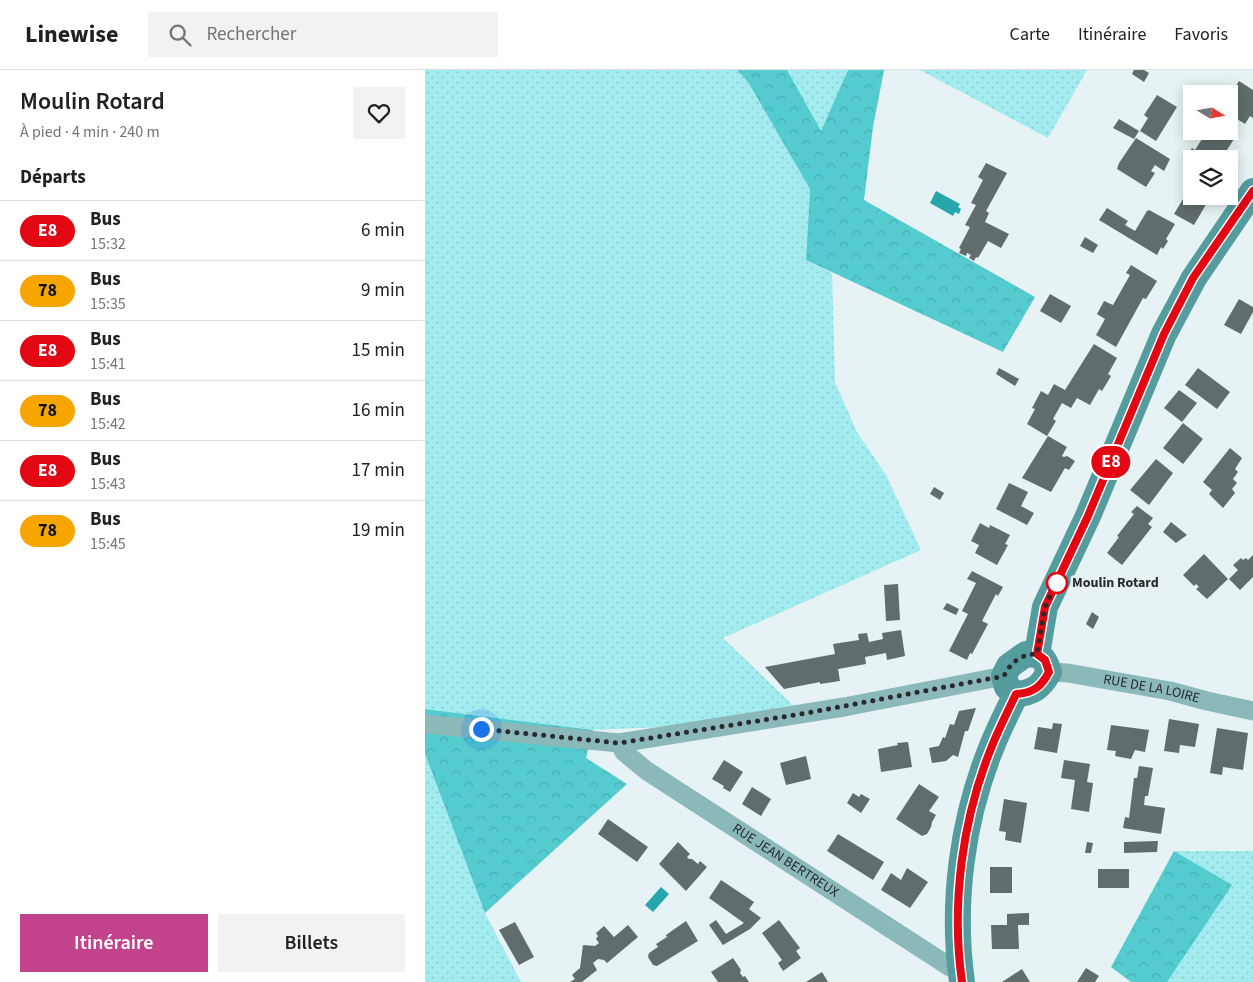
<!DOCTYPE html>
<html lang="fr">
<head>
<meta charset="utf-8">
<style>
  body { margin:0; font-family:"Source Sans 3",sans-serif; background:#f2f2f2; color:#202124; height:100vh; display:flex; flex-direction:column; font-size:19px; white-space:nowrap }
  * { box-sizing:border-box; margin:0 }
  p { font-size:16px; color:#757577 }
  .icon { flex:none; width:28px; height:28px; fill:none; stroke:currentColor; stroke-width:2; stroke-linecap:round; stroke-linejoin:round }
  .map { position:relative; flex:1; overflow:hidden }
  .panel { display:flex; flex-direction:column; background:#fff; width:425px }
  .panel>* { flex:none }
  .badge { padding:0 10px; border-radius:16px; font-size:18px; line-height:32px }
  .needle { width:32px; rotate:101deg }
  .tools { position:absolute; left:758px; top:15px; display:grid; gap:10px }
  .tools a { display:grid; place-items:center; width:55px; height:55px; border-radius:0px; background:#fff; box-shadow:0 2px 12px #0003; font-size:25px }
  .you { position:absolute; width:25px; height:25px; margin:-12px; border:4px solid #fff; border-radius:50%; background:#1a73e8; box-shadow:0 0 0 8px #1a73e833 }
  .map>.badge { position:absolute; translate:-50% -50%; box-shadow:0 0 0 2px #fff }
  h2 { padding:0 20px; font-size:19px; line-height:45px }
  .round { display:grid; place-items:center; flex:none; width:52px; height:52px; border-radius:0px; background:#f2f2f2 }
  .head { display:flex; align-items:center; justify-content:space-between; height:85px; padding:0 20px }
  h1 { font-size:24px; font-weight:600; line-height:38px }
  .primary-button { display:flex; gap:10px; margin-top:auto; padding:10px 20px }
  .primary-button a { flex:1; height:58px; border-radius:0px; background:#c3428c; color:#fff; font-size:20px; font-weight:600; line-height:58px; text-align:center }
  .primary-button a+a { background:#f2f2f2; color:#202124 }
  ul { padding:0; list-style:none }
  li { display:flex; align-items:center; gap:15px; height:60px; padding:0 20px; border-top:1px solid #e0e0e0 }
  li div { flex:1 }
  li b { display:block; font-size:19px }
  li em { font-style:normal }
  li .badge { min-width:55px; font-weight:700; text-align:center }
  header { display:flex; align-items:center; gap:30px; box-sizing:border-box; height:70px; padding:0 25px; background:#fff; border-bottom:1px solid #e0e0e0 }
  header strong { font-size:24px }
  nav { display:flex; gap:28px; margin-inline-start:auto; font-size:18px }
  .search { width:350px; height:45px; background:#f2f2f2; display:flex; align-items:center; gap:12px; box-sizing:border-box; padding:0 18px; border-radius:0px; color:#757577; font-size:19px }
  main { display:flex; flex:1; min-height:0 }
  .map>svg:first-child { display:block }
</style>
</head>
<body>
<header>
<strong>Linewise</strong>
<div class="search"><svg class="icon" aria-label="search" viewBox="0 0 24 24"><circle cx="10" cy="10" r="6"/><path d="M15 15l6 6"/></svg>Rechercher</div>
<nav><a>Carte</a><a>Itinéraire</a><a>Favoris</a></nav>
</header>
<main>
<section class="panel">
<div class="head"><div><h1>Moulin Rotard</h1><p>À pied · 4 min · 240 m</p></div><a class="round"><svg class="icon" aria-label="heart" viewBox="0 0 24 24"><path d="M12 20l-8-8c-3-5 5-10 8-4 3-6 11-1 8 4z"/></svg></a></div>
<h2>Départs</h2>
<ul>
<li><span class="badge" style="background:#e30613;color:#fff">E8</span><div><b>Bus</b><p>15:32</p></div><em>6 min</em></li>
<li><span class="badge" style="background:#f7a600;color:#111">78</span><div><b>Bus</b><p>15:35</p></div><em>9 min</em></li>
<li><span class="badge" style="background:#e30613;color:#fff">E8</span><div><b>Bus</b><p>15:41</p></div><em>15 min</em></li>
<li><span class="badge" style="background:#f7a600;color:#111">78</span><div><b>Bus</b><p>15:42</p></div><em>16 min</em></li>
<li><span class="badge" style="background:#e30613;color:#fff">E8</span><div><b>Bus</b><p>15:43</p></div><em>17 min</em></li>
<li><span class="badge" style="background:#f7a600;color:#111">78</span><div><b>Bus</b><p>15:45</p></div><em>19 min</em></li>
</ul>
<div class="primary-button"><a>Itinéraire</a><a>Billets</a></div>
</section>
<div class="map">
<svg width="828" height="912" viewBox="0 0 828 912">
  <defs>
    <pattern id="green-dots" width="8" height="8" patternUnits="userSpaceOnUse" patternTransform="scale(1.25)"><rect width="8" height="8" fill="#a2ecef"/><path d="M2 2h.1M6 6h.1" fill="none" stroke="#8ccbcd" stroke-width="1.8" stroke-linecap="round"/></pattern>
    <pattern id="forest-crowns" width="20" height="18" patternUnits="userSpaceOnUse" patternTransform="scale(1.25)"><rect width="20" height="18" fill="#54cbcf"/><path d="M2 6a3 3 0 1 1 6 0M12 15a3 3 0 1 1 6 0" fill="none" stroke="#49aeb2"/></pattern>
  </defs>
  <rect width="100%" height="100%" fill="#e6f2f3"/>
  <g fill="url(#green-dots)">
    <polygon points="0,0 312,0 323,12 385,119 381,190 407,203 410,312 432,362 461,405 496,480 298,568 368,635 258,656 168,660 0,639"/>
    <polygon points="362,0 423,0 396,62"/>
    <polygon points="495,0 662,0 623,68"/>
    <polygon points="0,684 60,843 96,912 0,912"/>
    <polygon points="749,781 828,781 828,912 742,912 806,815"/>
  </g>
  <g fill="url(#forest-crowns)">
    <polygon points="312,0 362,0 396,61 423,0 459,0 448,57 439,130 610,227 578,282 381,190 385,119 323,12"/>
    <polygon points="0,639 168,660 161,688 202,714 60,843 0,684"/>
    <polygon points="749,781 807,815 742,912 706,912 686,897"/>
  </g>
  <g fill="#24a6ab">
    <polygon points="511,121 535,134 533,137 536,139 534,144 530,142 528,146 505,133"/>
    <polygon points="236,817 244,824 228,842 220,835"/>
  </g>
  <g fill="#616c6d">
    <polygon points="709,0 719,0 724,3 719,12 707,4"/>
    <polygon points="814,11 828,20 828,48 825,46 820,54 804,44 804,24 805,25"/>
    <polygon points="732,25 752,37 731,71 715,61 723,48 719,45"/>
    <polygon points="694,49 714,61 709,69 688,58"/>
    <polygon points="782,61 796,61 809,69 800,83 797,81 793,89 766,89 766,93 760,89 767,78 770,80"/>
    <polygon points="711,68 745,89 739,101 730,95 726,101 730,103 721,117 692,99 694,93"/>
    <polygon points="561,93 582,103 561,141 564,143 560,152 584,164 576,178 563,171 553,188 551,187 549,191 544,188 546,185 542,183 541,186 534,183 536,179 534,178 545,157 540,155 551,135 546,133 558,110 553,107"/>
    <polygon points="764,114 766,115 766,126 786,126 769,155 749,144 761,124 759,122"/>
    <polygon points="682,138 703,151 700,155 710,161 722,141 724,140 750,154 741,169 743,171 738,179 736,177 732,185 674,150"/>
    <polygon points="660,167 673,175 668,183 655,176"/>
    <polygon points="706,195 732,211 721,229 718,228 691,277 671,265 680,249 672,244 679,231 688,235 705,205 701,203"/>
    <polygon points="625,224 646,236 636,253 615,241"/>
    <polygon points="814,229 828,237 828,242 816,264 799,255"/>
    <polygon points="669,274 692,288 683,304 686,306 677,321 674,319 665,335 652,328 646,338 637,333 628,349 631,351 622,366 602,354 610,339 607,338 616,321 623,325 629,314 640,320"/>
    <polygon points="574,298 594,309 590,316 571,304"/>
    <polygon points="773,298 805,322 792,339 760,315"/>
    <polygon points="754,320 772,333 757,352 739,338"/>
    <polygon points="758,353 778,369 758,394 738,378"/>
    <polygon points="623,366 642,377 637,386 639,387 642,386 650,391 644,400 640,398 626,422 597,408"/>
    <polygon points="805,378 817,388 810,399 813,402 808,409 812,413 807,419 810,423 798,438 784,424 787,420 778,412"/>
    <polygon points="731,389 748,403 724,435 705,420"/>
    <polygon points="584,413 603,422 596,436 609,443 602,455 571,439"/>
    <polygon points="509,417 519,423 515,430 505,424"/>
    <polygon points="712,436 728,448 723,454 727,457 697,495 682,483 694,467 692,466 709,444 706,442"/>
    <polygon points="746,452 762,465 751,473 738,462"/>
    <polygon points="555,453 564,458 565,455 585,465 580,474 583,475 572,495 550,483 554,475 546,471"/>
    <polygon points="779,484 803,509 782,529 771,519 774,517 771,514 769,516 758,505"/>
    <polygon points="828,485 828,507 815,520 804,509 813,500 808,495 816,488 818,490 821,488 823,490"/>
    <polygon points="547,501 578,517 573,526 571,524 557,551 563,554 547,584 545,583 542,590 524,581 543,544 537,541 551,513 542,509"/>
    <polygon points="473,514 475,550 461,551 459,515"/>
    <polygon points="522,533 534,539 531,545 518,539"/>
    <polygon points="667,542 674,547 668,559 661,554"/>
    <polygon points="476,560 480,586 462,590 461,583 440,587 441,594 413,599 415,611 395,614 395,612 359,619 340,597 410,584 408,574 434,570 433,564 442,563 444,572 458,569 457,563"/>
    <polygon points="551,638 543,661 540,661 533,687 528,685 521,691 507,693 504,678 514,676 518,667 520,668 525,654 529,655 534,641"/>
    <polygon points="744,649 774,654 770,677 755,675 754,683 739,681"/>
    <polygon points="628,653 637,654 632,683 609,679 613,657 627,659"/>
    <polygon points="686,655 724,660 720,682 710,680 706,689 690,686 691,681 682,680"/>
    <polygon points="792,658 823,663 818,700 798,697 797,705 785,703"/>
    <polygon points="483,672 487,697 456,702 453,679 473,675 472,673"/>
    <polygon points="381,686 386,709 361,715 355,693"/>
    <polygon points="299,690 318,702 305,722 298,718 299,716 287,709"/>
    <polygon points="639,690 665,694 662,712 668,713 664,742 646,739 650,710 636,708"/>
    <polygon points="714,696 728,698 723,726 720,726 719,735 740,738 736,764 698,758 700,747 704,748 709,708 712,708"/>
    <polygon points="494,714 514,727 504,741 511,745 507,752 506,757 502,764 497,766 471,749"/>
    <polygon points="327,717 346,729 336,746 317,734"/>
    <polygon points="428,723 434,727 436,724 445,729 436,743 422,733"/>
    <polygon points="579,729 602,733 596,773 580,770 581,762 574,761"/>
    <polygon points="183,749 223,777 212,792 173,764"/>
    <polygon points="413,764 459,792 448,810 402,781"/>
    <polygon points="733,771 732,782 699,783 699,772"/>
    <polygon points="253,772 265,784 262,787 264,789 267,789 273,794 275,791 282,797 261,821 234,794"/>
    <polygon points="662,772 668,773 666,783 660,783"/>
    <rect x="565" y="797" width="22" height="26"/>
    <polygon points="482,798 503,812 485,838 456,820 466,803 476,810"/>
    <rect x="673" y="799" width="31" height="19"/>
    <polygon points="296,810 329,832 324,839 336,848 325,859 298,875 284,855 291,850 301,864 319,853 284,828"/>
    <polygon points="604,843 604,855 593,855 594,879 567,879 566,855 582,855 582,844"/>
    <polygon points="354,850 375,878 371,881 376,888 358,901 353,893 357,890 337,863"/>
    <polygon points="261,851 273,871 232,896 228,895 223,887 224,883 233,877 231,874 242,867 241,865 248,860"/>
    <polygon points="90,852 109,887 94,895 74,860"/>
    <polygon points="203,855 213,867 182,893 179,890 173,889 168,893 172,900 157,912 145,912 150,909 147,905 155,898 158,875 170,876 174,873 171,869 173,866 171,863 179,856 189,867"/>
    <polygon points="308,888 316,900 315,903 318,907 320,906 324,912 293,912 286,902"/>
    <polygon points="661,898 674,906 670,912 652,912"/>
    <polygon points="597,899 605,912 577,912"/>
    <polygon points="397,902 403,912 381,912"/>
  </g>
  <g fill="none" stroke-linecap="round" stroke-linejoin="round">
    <g stroke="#8bb8b9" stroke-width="19">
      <path id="s1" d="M 624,602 L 643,603 L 745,621 L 782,631 L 828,641"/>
      <polyline points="0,654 194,673 419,637 579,606"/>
      <path id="s2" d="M 194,673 L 199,682 L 222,701 L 525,897 L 535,896"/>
    </g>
    <g stroke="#559c9f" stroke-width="26">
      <path d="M 601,584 C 617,585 619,587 624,602 C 616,617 608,623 591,624 L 582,617 L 579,606 L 584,596 Z"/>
      <polyline points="612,584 620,537 663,446 739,264 769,208 828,121"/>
      <path d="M 537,912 C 526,834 537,749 567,676 C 574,658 583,641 591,624"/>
    </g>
  </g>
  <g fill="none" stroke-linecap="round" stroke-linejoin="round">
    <g stroke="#fff" stroke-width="11">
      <path id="line" d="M 537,912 C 526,834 537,749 567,676 C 574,658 583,641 591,624 C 608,623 616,617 624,602 L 620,590 L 612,584 L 620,537 L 663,446 L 739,264 L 768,208 L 828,121"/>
    </g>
    <use href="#line" stroke="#e30613" stroke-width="8"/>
    <path stroke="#272b2c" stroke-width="5" stroke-dasharray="0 9" d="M 56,659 L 194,673 L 382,643 L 579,606 C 586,592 596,584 612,584 L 620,537 L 634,507 L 632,513"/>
  </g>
  <circle fill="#fff" stroke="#e30613" stroke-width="2.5" cx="632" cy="513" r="10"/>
  <g text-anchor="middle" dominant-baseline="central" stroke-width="5" stroke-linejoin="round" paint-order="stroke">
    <g font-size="14" font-weight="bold" fill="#272b2c" stroke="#e6f2f3" text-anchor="start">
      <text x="647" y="513">Moulin Rotard</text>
    </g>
    <g font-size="14" fill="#272b2c" stroke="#e6f2f3">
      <text stroke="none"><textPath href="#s1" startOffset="104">RUE DE LA LOIRE</textPath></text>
      <text stroke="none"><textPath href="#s2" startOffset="205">RUE JEAN BERTREUX</textPath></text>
    </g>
  </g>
</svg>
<div class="tools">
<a><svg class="needle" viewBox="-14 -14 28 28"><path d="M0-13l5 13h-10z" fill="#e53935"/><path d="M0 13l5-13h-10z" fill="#757577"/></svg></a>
<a><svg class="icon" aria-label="layers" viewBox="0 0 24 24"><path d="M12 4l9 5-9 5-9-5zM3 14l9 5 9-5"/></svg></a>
</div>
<div class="you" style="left:56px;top:659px"></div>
<b class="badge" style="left:686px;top:392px;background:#e30613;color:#fff">E8</b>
</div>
</main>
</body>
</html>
